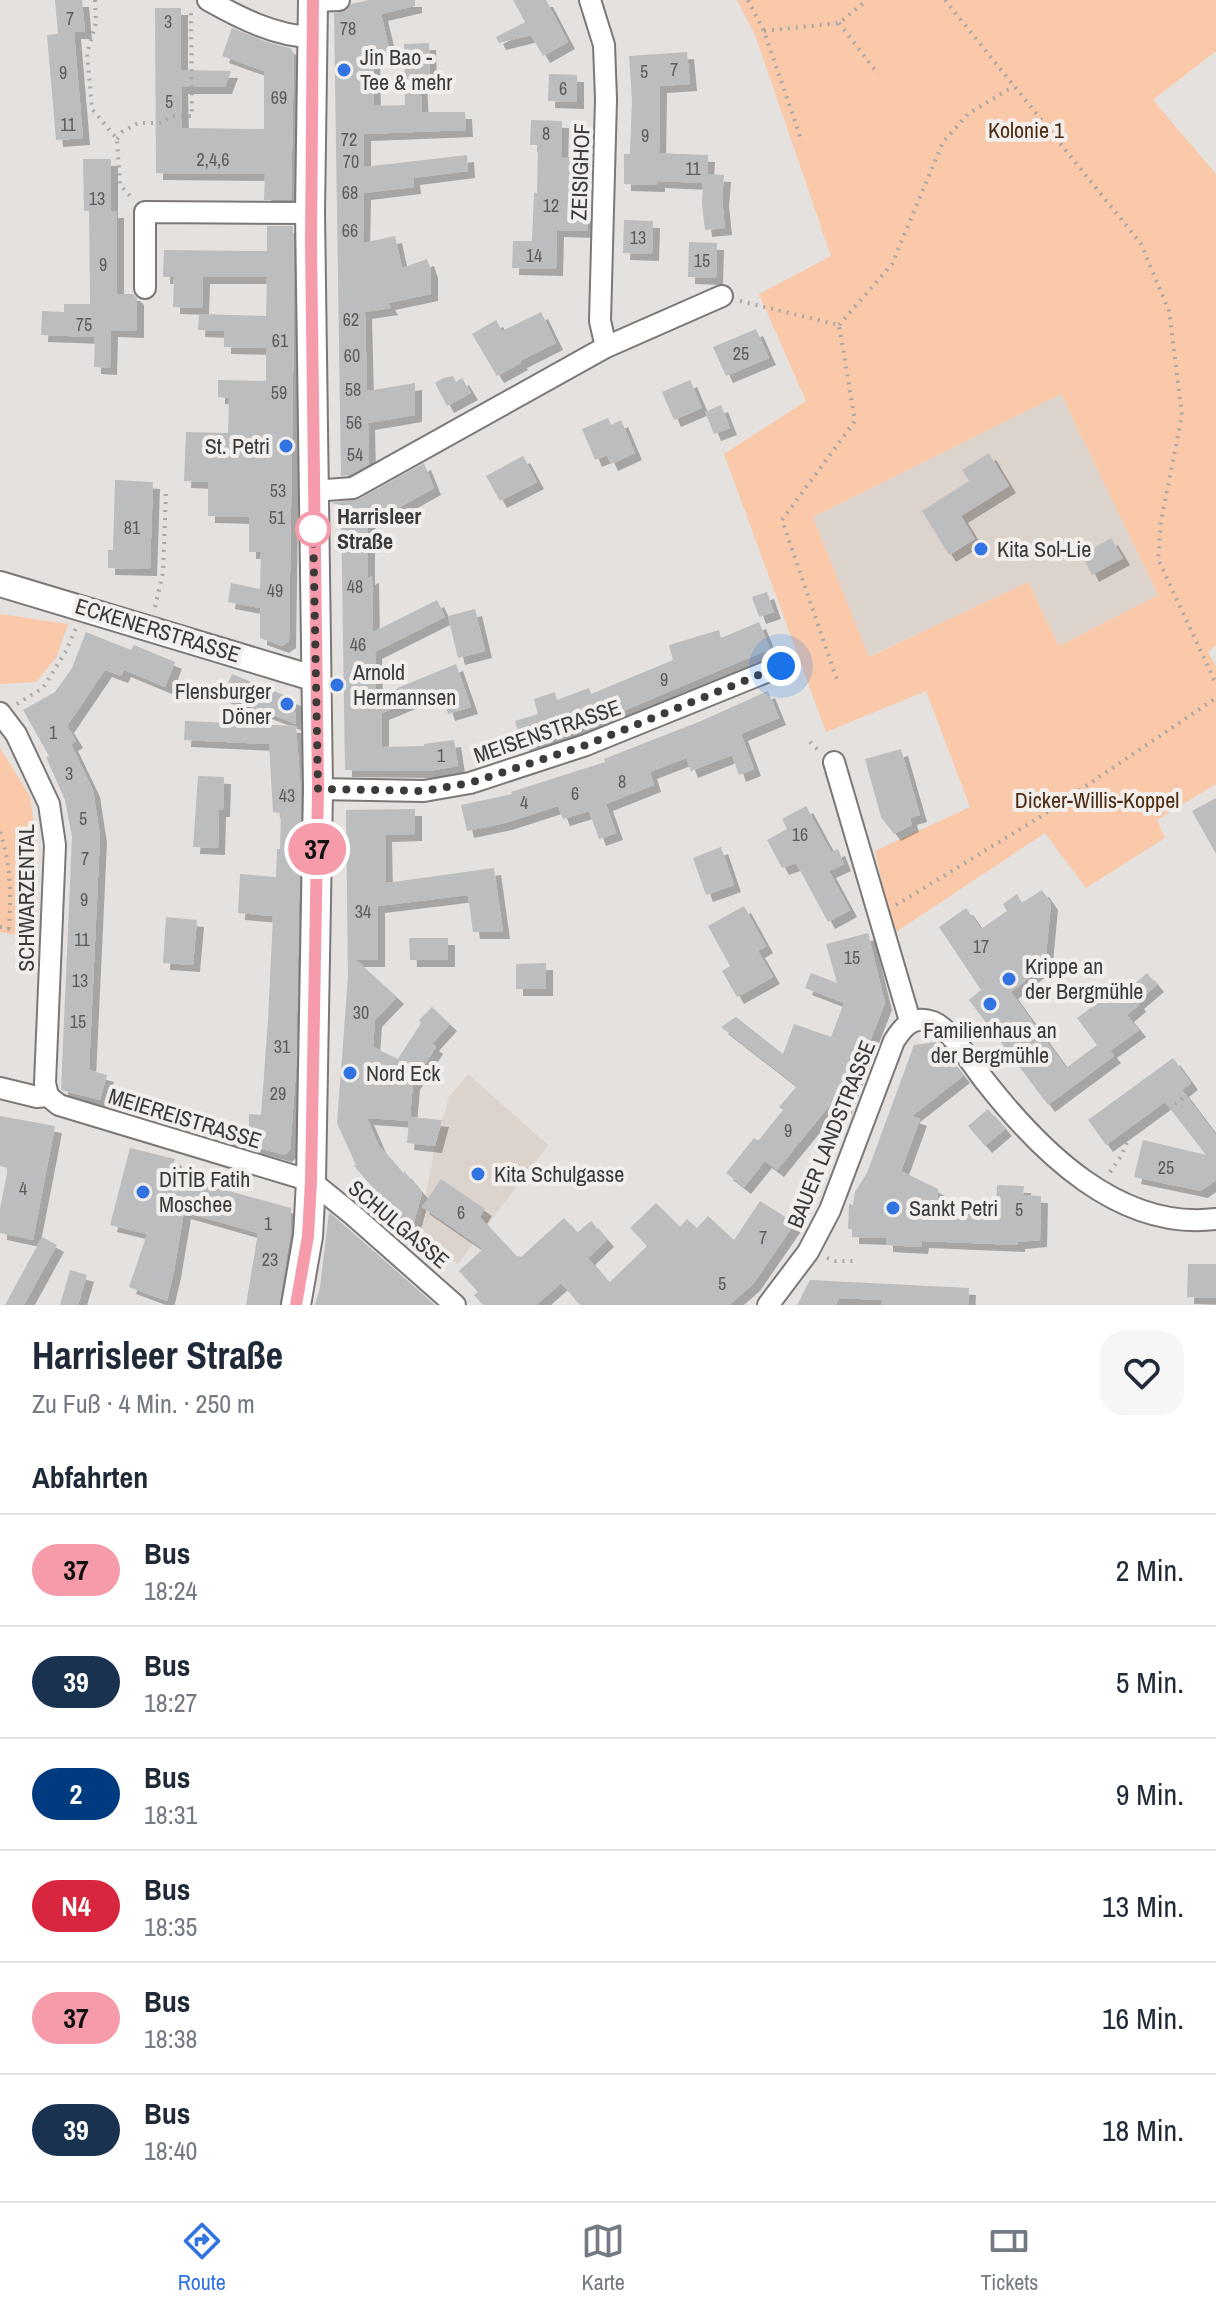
<!DOCTYPE html>
<html lang="de">
<head>
<meta charset="utf-8">
<style>
  body { margin:0; font-family:"Archivo Narrow",sans-serif; background:#f6f6f7; color:#1f2937; height:100vh; display:flex; flex-direction:column; font-size:30px; white-space:nowrap }
  * { box-sizing:border-box; margin:0 }
  p { font-size:26px; color:#747a83 }
  .icon { flex:none; width:44px; height:44px; fill:none; stroke:currentColor; stroke-width:2; stroke-linecap:round; stroke-linejoin:round }
  .map { position:relative; height:1305px; overflow:hidden }
  .side { display:flex; flex-direction:column; background:#fff; flex:1 }
  .side>* { flex:none }
  .badge { padding:0 16px; border-radius:26px; font-size:28px; line-height:52px }
  .you { position:absolute; width:40px; height:40px; margin:-20px; border:6px solid #fff; border-radius:50%; background:#1a73e8; box-shadow:0 0 0 12px #1a73e833 }
  .map>.badge { position:absolute; translate:-50% -50%; box-shadow:0 0 0 4px #fff }
  h2 { padding:0 32px; font-size:30px; line-height:72px }
  .round { display:grid; place-items:center; flex:none; width:84px; height:84px; border-radius:24px; background:#f6f6f7 }
  .head { display:flex; align-items:center; justify-content:space-between; height:136px; padding:0 32px }
  h1 { font-size:38px; font-weight:800; line-height:60px }
  ul { padding:0; list-style:none }
  li { display:flex; align-items:center; gap:24px; height:112px; padding:0 32px; border-top:2px solid #e0e1e3 }
  li div { flex:1 }
  li b { display:block; font-size:30px }
  li em { font-style:normal }
  li .badge { min-width:88px; font-weight:700; text-align:center }
  .tabs { display:flex; justify-content:space-around; align-items:center; height:112px; border-top:2px solid #e0e1e3; background:#fff; font-size:22px; color:#747a83 }
  .tabs a { display:grid; justify-items:center; gap:4px }
  .tabs .active { color:#3173e0 }
  .map>svg:first-child { display:block }
</style>
</head>
<body>
<div class="map">
<svg width="1216" height="1305" viewBox="0 0 1216 1305">
  <defs>
    <filter id="shadow"><feDropShadow dx="7" dy="7" stdDeviation="0" flood-color="#0004"/></filter>
  </defs>
  <rect width="100%" height="100%" fill="#e4e1df"/>
  <g fill="#ddd3cd">
    <polygon points="1061,394 1158,595 1059,646 1028,582 868,657 813,517"/>
    <polygon points="468,1074 548,1145 458,1264 419,1231 435,1146 449,1097"/>
  </g>
  <g fill="#fac9a9" fill-rule="evenodd">
    <path d="M 737,0 L 1216,0 L 1216,51 L 1153,100 L 1216,174 L 1216,645 L 1208,652 L 1216,666 L 1216,784 L 1157,820 L 1165,838 L 1086,888 L 1045,833 L 893,934 L 875,851 L 970,807 L 926,691 L 826,732 L 724,454 L 806,401 L 759,294 L 831,256 L 755,35 ZM 1061,394 L 1158,595 L 1059,646 L 1028,582 L 869,657 L 813,517 Z"/>
    <polygon points="0,614 68,624 56,658 36,682 0,684"/>
    <polygon points="0,748 30,796 38,853 37,939 0,932"/>
  </g>
  <g fill="#bbbdbf" filter="url(#shadow)">
    <polygon points="55,0 82,0 85,32 74,32 83,138 56,140 47,35 58,34"/>
    <polygon points="369,0 415,0 415,6 381,14 391,56 373,56 374,106 405,105 404,44 429,43 430,78 420,79 422,112 465,112 466,130 364,134 364,167 467,155 468,171 413,178 414,187 364,193 363,243 395,236 402,268 427,259 431,271 431,294 388,303 391,308 365,312 367,391 415,383 415,415 368,423 369,464 349,475 341,476 334,13 345,11 351,4"/>
    <polygon points="513,0 546,0 568,42 543,56 531,35 499,43 496,37 525,22"/>
    <polygon points="155,8 181,8 181,70 231,71 225,87 181,87 182,128 264,129 264,71 222,56 232,28 267,42 290,48 294,53 291,200 264,200 265,174 156,173"/>
    <polygon points="687,52 690,84 660,86 659,153 708,155 707,174 724,175 722,199 725,228 705,230 702,203 703,183 658,181 658,185 624,184 624,154 630,154 632,100 629,56"/>
    <polygon points="549,74 577,75 577,102 548,101"/>
    <polygon points="531,120 562,121 561,157 574,157 572,213 588,214 587,231 557,230 556,269 512,268 513,241 532,241 534,193 537,193 538,145 530,145"/>
    <polygon points="83,159 111,159 111,211 117,211 117,294 133,294 137,298 137,331 111,330 110,368 94,367 95,337 41,335 42,311 64,312 64,304 90,304 89,211 84,211"/>
    <polygon points="624,220 653,221 652,254 623,253"/>
    <polygon points="267,226 293,226 294,309 289,641 282,646 260,638 260,608 228,602 231,583 260,589 261,552 249,552 249,517 208,516 208,482 184,481 186,432 228,433 229,398 218,397 218,380 266,381 266,348 224,347 224,331 198,330 199,314 266,316 267,277 203,277 202,308 173,307 174,277 163,277 164,250 267,251"/>
    <polygon points="689,242 717,243 716,278 688,277"/>
    <polygon points="541,312 556,343 520,361 521,363 497,376 472,334 496,320 502,331"/>
    <polygon points="756,329 769,358 726,376 713,347"/>
    <polygon points="453,376 456,382 462,378 471,393 447,406 435,383 443,378"/>
    <polygon points="690,380 702,408 674,420 662,392"/>
    <polygon points="721,405 730,428 714,434 705,412"/>
    <polygon points="608,418 611,425 621,420 635,453 611,464 607,455 595,460 582,429"/>
    <polygon points="989,453 1009,486 961,516 975,539 949,555 922,511 969,481 962,470"/>
    <polygon points="523,456 537,482 500,501 486,476"/>
    <polygon points="424,463 434,488 398,508 397,506 368,522 368,578 372,576 373,632 437,600 445,617 375,652 376,697 456,664 471,707 448,714 440,689 382,713 382,747 424,746 424,744 454,740 458,766 428,771 345,770 341,505 331,503 359,499"/>
    <polygon points="115,480 153,482 150,569 108,568 108,550 113,550"/>
    <polygon points="1111,538 1123,558 1092,575 1082,555"/>
    <polygon points="767,592 774,612 759,617 752,597"/>
    <polygon points="475,609 485,651 458,658 448,616"/>
    <polygon points="759,622 770,649 590,725 523,747 515,721 538,714 534,699 555,692 557,700 589,688 591,694 673,660 669,645 719,630 721,638"/>
    <polygon points="86,632 131,650 134,645 175,662 165,687 124,670 121,676 105,670 67,726 76,741 71,744 93,790 100,836 89,1070 107,1075 100,1100 61,1090 72,837 65,800 46,757 49,756 23,710 55,692 72,668"/>
    <polygon points="232,674 294,699 296,724 223,696"/>
    <polygon points="768,691 779,718 741,734 754,769 739,775 732,755 691,771 686,758 650,772 654,785 606,804 616,833 599,839 589,811 563,819 558,806 505,823 467,831 461,805 512,794 511,792 605,762 604,759 701,721"/>
    <polygon points="185,721 296,726 301,793 296,1070 290,1150 285,1155 226,1139 230,1122 249,1128 249,1114 261,1115 268,1021 273,916 238,913 240,874 276,877 277,849 280,849 281,813 273,812 269,744 184,740"/>
    <polygon points="901,749 920,815 910,818 912,825 894,834 881,817 865,759"/>
    <polygon points="198,776 224,777 223,810 219,810 218,848 193,847"/>
    <polygon points="1216,798 1216,854 1192,811"/>
    <polygon points="806,806 831,852 838,849 844,864 829,871 850,910 828,922 796,863 782,868 767,840 787,829 782,819"/>
    <polygon points="415,809 415,834 385,835 386,883 494,868 503,932 473,932 468,895 378,906 378,960 356,960 397,997 375,1020 373,1047 398,1059 421,1023 419,1020 432,1007 450,1024 432,1044 436,1047 413,1083 410,1117 442,1120 435,1146 407,1143 409,1121 367,1118 379,1146 404,1175 404,1171 422,1193 413,1226 399,1214 397,1215 354,1166 356,1165 337,1123 348,977 346,810"/>
    <polygon points="721,847 734,885 706,895 693,858"/>
    <polygon points="1042,890 1051,903 1046,955 1050,961 1011,992 1066,1068 1097,1045 1077,1018 1111,993 1113,996 1126,987 1128,990 1147,973 1157,985 1137,1002 1139,1005 1127,1015 1139,1030 1110,1051 1114,1056 1048,1105 969,1000 981,990 939,927 966,908 981,929 1007,911 1003,904 1017,894 1022,903"/>
    <polygon points="744,906 766,946 758,951 773,977 737,997 722,971 730,966 708,926"/>
    <polygon points="166,917 197,920 193,965 163,963"/>
    <polygon points="868,933 885,1003 843,1111 829,1106 777,1170 765,1161 744,1187 726,1173 754,1138 758,1141 783,1110 779,1107 797,1086 721,1027 736,1017 783,1054 794,1024 831,1037 844,1003 805,988 811,973 837,983 826,944"/>
    <polygon points="409,938 448,938 448,960 410,960"/>
    <polygon points="546,963 546,989 516,989 516,964"/>
    <polygon points="936,1042 963,1076 912,1116 920,1119 901,1171 938,1189 937,1212 996,1214 997,1185 1024,1186 1023,1195 1041,1196 1040,1240 1018,1242 1018,1245 922,1241 921,1247 886,1245 886,1238 852,1237 852,1229 848,1229 849,1204 853,1205 855,1192 867,1173 914,1045"/>
    <polygon points="1173,1058 1191,1083 1182,1090 1216,1135 1216,1180 1201,1191 1134,1177 1143,1140 1206,1155 1165,1102 1106,1145 1088,1120"/>
    <polygon points="988,1109 1005,1129 985,1146 968,1126"/>
    <polygon points="0,1116 55,1126 33,1240 0,1233 0,1209 8,1168 0,1166"/>
    <polygon points="130,1148 175,1159 171,1175 291,1208 291,1230 279,1305 246,1305 258,1233 184,1212 174,1271 167,1301 129,1287 147,1234 110,1225"/>
    <polygon points="441,1179 485,1209 480,1217 517,1257 519,1256 521,1257 564,1218 577,1233 591,1221 607,1240 588,1258 609,1283 647,1246 630,1228 656,1203 680,1227 687,1219 697,1228 708,1216 734,1240 760,1201 795,1223 753,1284 729,1305 580,1305 561,1283 536,1305 483,1305 474,1295 478,1292 459,1271 483,1249 422,1207"/>
    <polygon points="329,1212 392,1267 435,1305 315,1305 320,1287"/>
    <polygon points="42,1237 57,1245 24,1305 5,1305"/>
    <polygon points="1188,1264 1216,1264 1216,1298 1187,1297"/>
    <polygon points="70,1270 87,1275 78,1305 60,1305"/>
    <polygon points="810,1280 969,1288 968,1305 881,1305 881,1300 839,1298 836,1305 797,1305"/>
  </g>
  <g fill="none" stroke-linecap="round" stroke-linejoin="round">
    <g stroke="#7b7877" stroke-width="24">
      <g id="minor">
        <path d="M 208,0 C 240,18 275,36 312,37"/>
        <polyline points="313,1 339,0"/>
        <polyline points="145,288 145,212 310,213"/>
        <polyline points="606,347 722,296"/>
        <polyline points="313,491 353,488 606,347 600,321 606,99 604,45 590,0"/>
        <polyline points="0,713 16,734 49,804 55,845 45,1083 48,1096"/>
        <polyline points="834,762 910,1021"/>
        <polyline points="318,789 424,791 470,783 586,745 781,666"/>
        <polyline points="0,1088 37,1097 48,1096"/>
        <polyline points="48,1096 59,1105 311,1181 353,1215 455,1305"/>
        <path d="M 768,1305 L 808,1252 L 830,1210 L 894,1041 C 904,1025 914,1015 933,1022 C 951,1029 973,1066 985,1081 C 1040,1151 1119,1231 1216,1219"/>
      </g>
    </g>
    <g stroke="#7b7877" stroke-width="28">
      <polyline id="tertiary" points="0,584 316,679"/>
    </g>
    <g stroke="#7b7877" stroke-width="32">
      <polyline id="secondary" points="296,1305 308,1236 311,1181 318,789 310,213 313,0"/>
    </g>
    <g stroke="#aaa7a6" stroke-width="4" stroke-dasharray="2 6" stroke-linecap="butt">
      <polyline points="95,0 96,23 87,53 92,109 117,139 120,185 132,198"/>
      <polyline points="748,0 764,31 802,142"/>
      <polyline points="945,0 1141,244 1169,311 1182,415 1161,521 1158,559 1216,684"/>
      <polyline points="839,23 878,74"/>
      <polyline points="764,31 839,23 867,0"/>
      <polyline points="117,139 122,132 138,123 162,123 172,116 192,116 191,10"/>
      <polyline points="740,301 839,325 855,421 782,520 837,680"/>
      <polyline points="839,325 892,264 943,142 968,114 1014,86"/>
      <polyline points="155,607 163,573 166,491"/>
      <polyline points="17,704 43,688 66,651 76,628"/>
      <polyline points="810,742 820,752"/>
      <path d="M 0,832 C 11,863 11,895 9,929"/>
      <polyline points="896,905 1040,817 1216,698"/>
      <polyline points="0,927 35,935"/>
      <polyline points="1110,1172 1121,1156 1129,1138 1186,1096"/>
      <polyline points="827,1258 835,1261 856,1261"/>
    </g>
    <use href="#minor" stroke="#fff" stroke-width="20"/>
    <use href="#tertiary" stroke="#fff" stroke-width="24"/>
    <use href="#secondary" stroke="#fff" stroke-width="28"/>
  </g>
  <g fill="none" stroke-linecap="round" stroke-linejoin="round">
    <g stroke="#fff" stroke-width="18">
      <polyline id="line" points="296,1305 308,1236 311,1181 318,789 311,244 313,0"/>
    </g>
    <use href="#line" stroke="#f59baa" stroke-width="12"/>
    <polyline stroke="#3c3b3a" stroke-width="8" stroke-dasharray="0 14.4" points="313,529 313,522 318,789 424,791 470,783 586,745 781,666"/>
  </g>
  <g fill="#3173e0" stroke="#f1eeec" stroke-width="3">
    <circle cx="344" cy="70" r="8"/>
    <circle cx="286" cy="446" r="8"/>
    <circle cx="981" cy="549" r="8"/>
    <circle cx="337" cy="685" r="8"/>
    <circle cx="287" cy="704" r="8"/>
    <circle cx="1009" cy="979" r="8"/>
    <circle cx="990" cy="1004" r="8"/>
    <circle cx="350" cy="1073" r="8"/>
    <circle cx="478" cy="1174" r="8"/>
    <circle cx="143" cy="1192" r="8"/>
    <circle cx="893" cy="1208" r="8"/>
  </g>
  <circle fill="#fff" stroke="#f59baa" stroke-width="4" cx="313" cy="529" r="16"/>
  <g text-anchor="middle" dominant-baseline="central" stroke-width="8" stroke-linejoin="round" paint-order="stroke">
    <g font-size="18" fill="#5c5c5b">
      <text x="70" y="18">7</text>
      <text x="168" y="21">3</text>
      <text x="348" y="28">78</text>
      <text x="674" y="69">7</text>
      <text x="644" y="71">5</text>
      <text x="63" y="72">9</text>
      <text x="563" y="88">6</text>
      <text x="279" y="97">69</text>
      <text x="169" y="101">5</text>
      <text x="68" y="124">11</text>
      <text x="546" y="133">8</text>
      <text x="645" y="135">9</text>
      <text x="349" y="139">72</text>
      <text x="213" y="159">2,4,6</text>
      <text x="351" y="161">70</text>
      <text x="693" y="168">11</text>
      <text x="350" y="192">68</text>
      <text x="97" y="198">13</text>
      <text x="551" y="205">12</text>
      <text x="350" y="230">66</text>
      <text x="638" y="237">13</text>
      <text x="534" y="255">14</text>
      <text x="702" y="260">15</text>
      <text x="103" y="264">9</text>
      <text x="351" y="319">62</text>
      <text x="84" y="324">75</text>
      <text x="280" y="340">61</text>
      <text x="741" y="353">25</text>
      <text x="352" y="355">60</text>
      <text x="353" y="389">58</text>
      <text x="279" y="392">59</text>
      <text x="354" y="422">56</text>
      <text x="355" y="454">54</text>
      <text x="278" y="490">53</text>
      <text x="277" y="517">51</text>
      <text x="132" y="527">81</text>
      <text x="355" y="586">48</text>
      <text x="275" y="590">49</text>
      <text x="358" y="644">46</text>
      <text x="664" y="679">9</text>
      <text x="53" y="732">1</text>
      <text x="441" y="755">1</text>
      <text x="69" y="773">3</text>
      <text x="622" y="781">8</text>
      <text x="575" y="793">6</text>
      <text x="287" y="795">43</text>
      <text x="524" y="802">4</text>
      <text x="83" y="818">5</text>
      <text x="800" y="834">16</text>
      <text x="85" y="858">7</text>
      <text x="84" y="899">9</text>
      <text x="363" y="911">34</text>
      <text x="82" y="939">11</text>
      <text x="981" y="946">17</text>
      <text x="852" y="957">15</text>
      <text x="80" y="980">13</text>
      <text x="361" y="1012">30</text>
      <text x="78" y="1021">15</text>
      <text x="282" y="1046">31</text>
      <text x="278" y="1093">29</text>
      <text x="788" y="1130">9</text>
      <text x="1166" y="1167">25</text>
      <text x="23" y="1188">4</text>
      <text x="1019" y="1209">5</text>
      <text x="461" y="1212">6</text>
      <text x="268" y="1223">1</text>
      <text x="763" y="1237">7</text>
      <text x="270" y="1259">23</text>
      <text x="722" y="1283">5</text>
    </g>
    <g font-size="22" fill="#3c3b3a" stroke="#f1eeec" text-anchor="start">
      <text x="360" y="57">Jin Bao -<tspan x="360" dy="25">Tee &amp; mehr</tspan></text>
      <text x="270" y="446" text-anchor="end">St. Petri</text>
      <text x="997" y="549">Kita Sol-Lie</text>
      <text x="353" y="672">Arnold<tspan x="353" dy="25">Hermannsen</tspan></text>
      <text x="271" y="691" text-anchor="end">Flensburger<tspan x="271" dy="25">Döner</tspan></text>
      <text x="1025" y="966">Krippe an<tspan x="1025" dy="25">der Bergmühle</tspan></text>
      <text x="990" y="1030" text-anchor="middle">Familienhaus an<tspan x="990" dy="25">der Bergmühle</tspan></text>
      <text x="366" y="1073">Nord Eck</text>
      <text x="494" y="1174">Kita Schulgasse</text>
      <text x="159" y="1179">DİTİB Fatih<tspan x="159" dy="25">Moschee</tspan></text>
      <text x="909" y="1208">Sankt Petri</text>
    </g>
    <g font-size="22" fill="#4d2a10" stroke="#f1eeec">
      <text x="1026" y="130">Kolonie 1</text>
      <text x="1097" y="800">Dicker-Willis-Koppel</text>
    </g>
    <g font-size="22" fill="#3c3b3a" stroke="#f1eeec">
      <text transform="translate(580 172) rotate(-88)">ZEISIGHOF</text>
      <text transform="translate(158 630) rotate(17)">ECKENERSTRASSE</text>
      <text transform="translate(547 731) rotate(-19)">MEISENSTRASSE</text>
      <text transform="translate(26 898) rotate(-90)">SCHWARZENTAL</text>
      <text transform="translate(185 1118) rotate(17)">MEIEREISTRASSE</text>
      <text transform="translate(831 1134) rotate(-68)">BAUER LANDSTRASSE</text>
      <text transform="translate(399 1224) rotate(40)">SCHULGASSE</text>
    </g>
    <g font-size="22" font-weight="bold" fill="#3c3b3a" stroke="#f1eeec" text-anchor="start">
      <text x="337" y="516">Harrisleer<tspan x="337" dy="25">Straße</tspan></text>
    </g>
  </g>
</svg>
<div class="you" style="left:781px;top:666px"></div>
<b class="badge" style="left:317px;top:849px;background:#f59baa;color:#111">37</b>
</div>
<section class="side">
<div class="head"><div><h1>Harrisleer Straße</h1><p>Zu Fuß · 4 Min. · 250 m</p></div><a class="round"><svg class="icon" aria-label="heart" viewBox="0 0 24 24"><path d="M12 20l-8-8c-3-5 5-10 8-4 3-6 11-1 8 4z"/></svg></a></div>
<h2>Abfahrten</h2>
<ul>
<li><span class="badge" style="background:#f59baa;color:#111">37</span><div><b>Bus</b><p>18:24</p></div><em>2 Min.</em></li>
<li><span class="badge" style="background:#193250;color:#fff">39</span><div><b>Bus</b><p>18:27</p></div><em>5 Min.</em></li>
<li><span class="badge" style="background:#003b80;color:#fff">2</span><div><b>Bus</b><p>18:31</p></div><em>9 Min.</em></li>
<li><span class="badge" style="background:#d7263d;color:#fff">N4</span><div><b>Bus</b><p>18:35</p></div><em>13 Min.</em></li>
<li><span class="badge" style="background:#f59baa;color:#111">37</span><div><b>Bus</b><p>18:38</p></div><em>16 Min.</em></li>
<li><span class="badge" style="background:#193250;color:#fff">39</span><div><b>Bus</b><p>18:40</p></div><em>18 Min.</em></li>
</ul>
</section>
<nav class="tabs">
<a class="active"><svg class="icon" aria-label="directions" viewBox="0 0 24 24"><path d="M12 3l9 9-9 9-9-9zM9 14v-3h6M13 9l2 2-2 2"/></svg>Route</a>
<a><svg class="icon" aria-label="map" viewBox="0 0 24 24"><path d="M3 6l6-2 6 2 6-2v14l-6 2-6-2-6 2zM9 4v14M15 6v14"/></svg>Karte</a>
<a><svg class="icon" aria-label="tickets" viewBox="0 0 24 24"><path d="M3 7h18v10H3zM15 7v10"/></svg>Tickets</a>
</nav>
</body>
</html>
